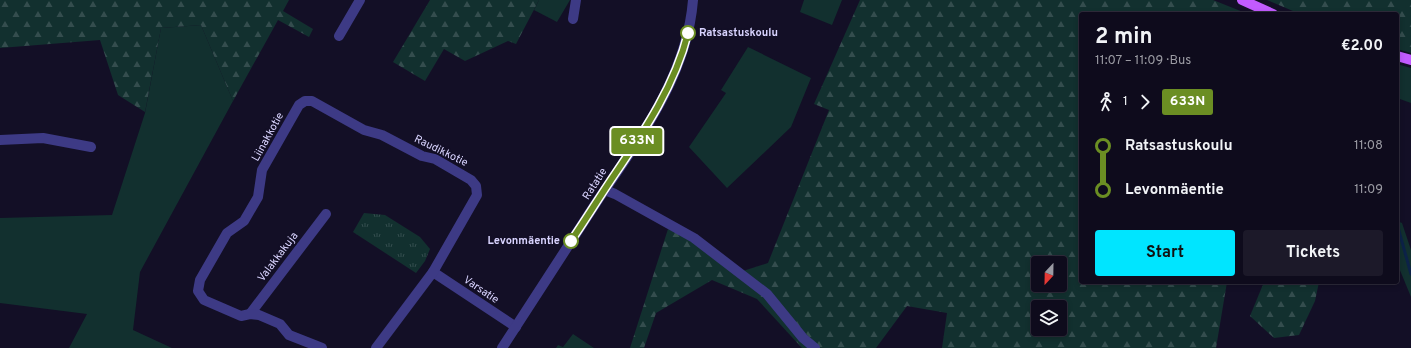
<!DOCTYPE html>
<html lang="en">
<head>
<meta charset="utf-8">
<style>
  body { margin:0; font-family:Overpass,sans-serif; background:#1c1929; color:#f1f3f6; height:100vh; display:flex; flex-direction:column; font-size:15px; white-space:nowrap }
  * { box-sizing:border-box; margin:0 }
  p { font-size:13px; color:#9b9ba3 }
  .icon { flex:none; width:22px; height:22px; fill:none; stroke:currentColor; stroke-width:2; stroke-linecap:round; stroke-linejoin:round }
  .map { position:relative; flex:1; overflow:hidden }
  .sheet { position:absolute; left:1079px; top:12px; width:320px; height:272px; display:flex; flex-direction:column; background:#0e0b1c; border-radius:4px; box-shadow:0 2px 6px #0003,0 0 0 1px #2e2b3b }
  .sheet>* { flex:none }
  .badge { padding:0 8px; border-radius:3px; font-size:14px; line-height:26px }
  .needle { width:26px; rotate:202deg }
  .tools { position:absolute; left:1031px; top:256px; display:grid; gap:8px }
  .tools a { display:grid; place-items:center; width:36px; height:36px; border-radius:4px; background:#0e0b1c; box-shadow:0 2px 6px #0003,0 0 0 1px #2e2b3b; font-size:20px }
  .map>.badge { position:absolute; translate:-50% -50%; box-shadow:0 0 0 2px #fff }
  .legs { display:flex; align-items:center; gap:6px; height:44px; padding:0 16px; font-size:13px }
  .legs p { margin-inline-start:auto }
  .head { display:flex; align-items:center; justify-content:space-between; height:68px; padding:0 16px }
  h1 { font-size:22px; font-weight:700; line-height:30px }
  .cta { display:flex; gap:8px; margin-top:auto; padding:8px 16px }
  .cta a { flex:1; height:46px; border-radius:4px; background:#00e5ff; color:#111; font-size:16px; font-weight:700; line-height:46px; text-align:center }
  .cta a+a { background:#1c1929; color:#f1f3f6 }
  ul { padding:0 16px; list-style:none }
  li { display:flex; align-items:center; gap:14px; height:44px; font-size:15px }
  li i { display:grid; place-items:center; width:6px; height:100%; margin:0 5px; background:currentColor }
  li i::after { content:''; width:10px; height:10px; margin:-5px; border:3px solid; border-radius:50%; background:#0e0b1c }
  li p { margin-inline-start:auto }
  li:first-child i { background:linear-gradient(#0000 50%,currentColor 0) }
  li:last-child i { background:linear-gradient(currentColor 50%,#0000 0) }
  .map>svg:first-child { display:block }
</style>
</head>
<body>
<div class="map">
<svg width="1411" height="348" viewBox="0 0 1411 348">
  <defs>
    <pattern id="forest-firs" width="22" height="20" patternUnits="userSpaceOnUse"><rect width="22" height="20" fill="#12302f"/><path d="M5 1l3.5 6h-7zM16 11l3.5 6h-7z" fill="#344d4e"/></pattern>
    <pattern id="park-tufts" width="24" height="20" patternUnits="userSpaceOnUse"><rect width="24" height="20" fill="#12302f"/><path d="M3 7l-1-3M5 7V3M7 7l1-3M15 17l-1-3M17 17v-4M19 17l1-3" fill="none" stroke="#344d4e"/></pattern>
  </defs>
  <rect width="100%" height="100%" fill="#130f26"/>
  <g fill="#12302f">
    <polygon points="539,0 570,0 557,22 534,10"/>
    <polygon points="804,0 842,0 832,25 800,12"/>
    <polygon points="201,25 233,101 140,272 133,330 172,348 69,348 87,314 0,303 0,218 112,215 145,113 161,28"/>
    <polygon points="748,47 811,78 791,127 727,188 689,147 726,93 721,90"/>
    <polygon points="1397,64 1411,68 1411,103 1397,98"/>
    <polygon points="1397,221 1402,223 1411,250 1411,297 1397,263"/>
    <polygon points="573,334 594,348 556,348 558,345 563,347"/>
  </g>
  <g fill="url(#forest-firs)" fill-rule="evenodd">
    <polygon points="0,0 289,0 283,11 313,29 309,37 278,20 233,101 201,25 161,28 145,112 118,95 100,40 0,48"/>
    <polygon points="430,0 539,0 516,44 508,41 465,61 444,49 425,81 393,62"/>
    <path d="M 860,0 L 1213,0 L 1248,14 L 1081,14 L 1081,282 L 1227,282 L 1216,348 L 942,348 L 947,313 L 907,306 L 876,348 L 820,348 L 743,271 L 768,263 L 829,110 L 814,104 ZM 1038,263 L 1060,263 L 1060,285 L 1038,285 ZM 1038,307 L 1060,307 L 1060,329 L 1038,329 Z"/>
    <polygon points="1267,0 1411,0 1411,53 1397,49 1397,14 1300,14"/>
    <polygon points="668,229 693,241 765,295 812,348 802,348 757,299 712,280 656,313 644,348 630,348"/>
    <polygon points="1264,282 1319,282 1315,301 1299,335 1274,338 1250,316"/>
  </g>
  <polygon fill="url(#park-tufts)" points="364,213 385,215 420,237 430,249 425,261 416,273 353,232"/>
  <g fill="none" stroke-linecap="round" stroke-linejoin="round">
    <polyline stroke="#0c2248" stroke-width="3" points="1397,224 1411,274"/>
    <g stroke="#3d3a85" stroke-width="10">
      <polyline points="573,19 576,0"/>
      <polyline points="339,36 360,0"/>
      <polyline points="0,140 43,138 91,147"/>
      <polyline points="605,190 615,194 694,238 767,294 803,338 815,348"/>
      <polyline points="433,272 516,327"/>
      <polyline points="250,314 326,214"/>
      <polyline points="322,348 289,335 280,324 259,315 250,314 241,316 204,300 198,291 200,280 227,233 244,221 258,197 262,170 299,105 305,101 312,101 364,130 382,135 422,156 435,159 471,180 476,186 477,195 433,272 376,348"/>
      <path d="M 502,348 C 533,300 565,251 596,203 C 638,140 687,77 693,0"/>
    </g>
    <g stroke="#c25bff" stroke-width="10">
      <polyline points="1242,0 1273,14"/>
      <polyline points="1397,56 1411,60"/>
    </g>
  </g>
  <g fill="none" stroke-linecap="round" stroke-linejoin="round">
    <g stroke="#fff" stroke-width="9">
      <path id="line-1" d="M 571,241 C 586,219 600,196 615,174 C 645,130 675,85 688,33"/>
    </g>
    <use href="#line-1" stroke="#6b8e23" stroke-width="6"/>
  </g>
  <g fill="#fff" stroke="#6b8e23" stroke-width="2">
    <circle cx="688" cy="33" r="7"/>
    <circle cx="571" cy="241" r="7"/>
  </g>
  <g text-anchor="middle" dominant-baseline="central" stroke-width="3.5" stroke-linejoin="round" paint-order="stroke">
    <g font-size="11" font-weight="bold" fill="#d9d4ff" stroke="#130f26" text-anchor="start">
      <text x="699" y="33">Ratsastuskoulu</text>
      <text x="560" y="241" text-anchor="end">Levonmäentie</text>
    </g>
    <g font-size="11" fill="#d9d4ff" stroke="#130f26">
      <text transform="translate(268 137) rotate(-61)">Liinakkotie</text>
      <text transform="translate(441 151) rotate(26)">Raudikkotie</text>
      <text transform="translate(595 184) rotate(-57)">Ratatie</text>
      <text transform="translate(278 257) rotate(-53)">Valakkakuja</text>
      <text transform="translate(481 290) rotate(34)">Varsatie</text>
    </g>
  </g>
</svg>
<div class="tools">
<a><svg class="needle" viewBox="-14 -14 28 28"><path d="M0-13l5 13h-10z" fill="#e53935"/><path d="M0 13l5-13h-10z" fill="#9b9ba3"/></svg></a>
<a><svg class="icon" aria-label="layers" viewBox="0 0 24 24"><path d="M12 4l9 5-9 5-9-5zM3 14l9 5 9-5"/></svg></a>
</div>
<b class="badge" style="left:637px;top:141px;background:#6b8e23;color:#fff">633N</b>
<section class="sheet">
<div class="head"><div><h1>2 min</h1><p>11:07 – 11:09 · Bus</p></div><b>€2.00</b></div>
<div class="legs"><svg class="icon" aria-label="walk" viewBox="0 0 24 24"><circle cx="13" cy="4" r="2"/><path d="M13 8l-2 6 4 7M11 14l-3 7M7 12l3-4h3l4 4"/></svg>1<svg class="icon" aria-label="forward" viewBox="0 0 24 24"><path d="M9 5l7 7-7 7"/></svg><b class="badge" style="background:#6b8e23;color:#fff">633N</b></div>
<ul>
<li><i style="color:#6b8e23"></i><b>Ratsastuskoulu</b><p>11:08</p></li>
<li><i style="color:#6b8e23"></i><b>Levonmäentie</b><p>11:09</p></li>
</ul>
<div class="cta"><a>Start</a><a>Tickets</a></div>
</section>
</div>
</body>
</html>
